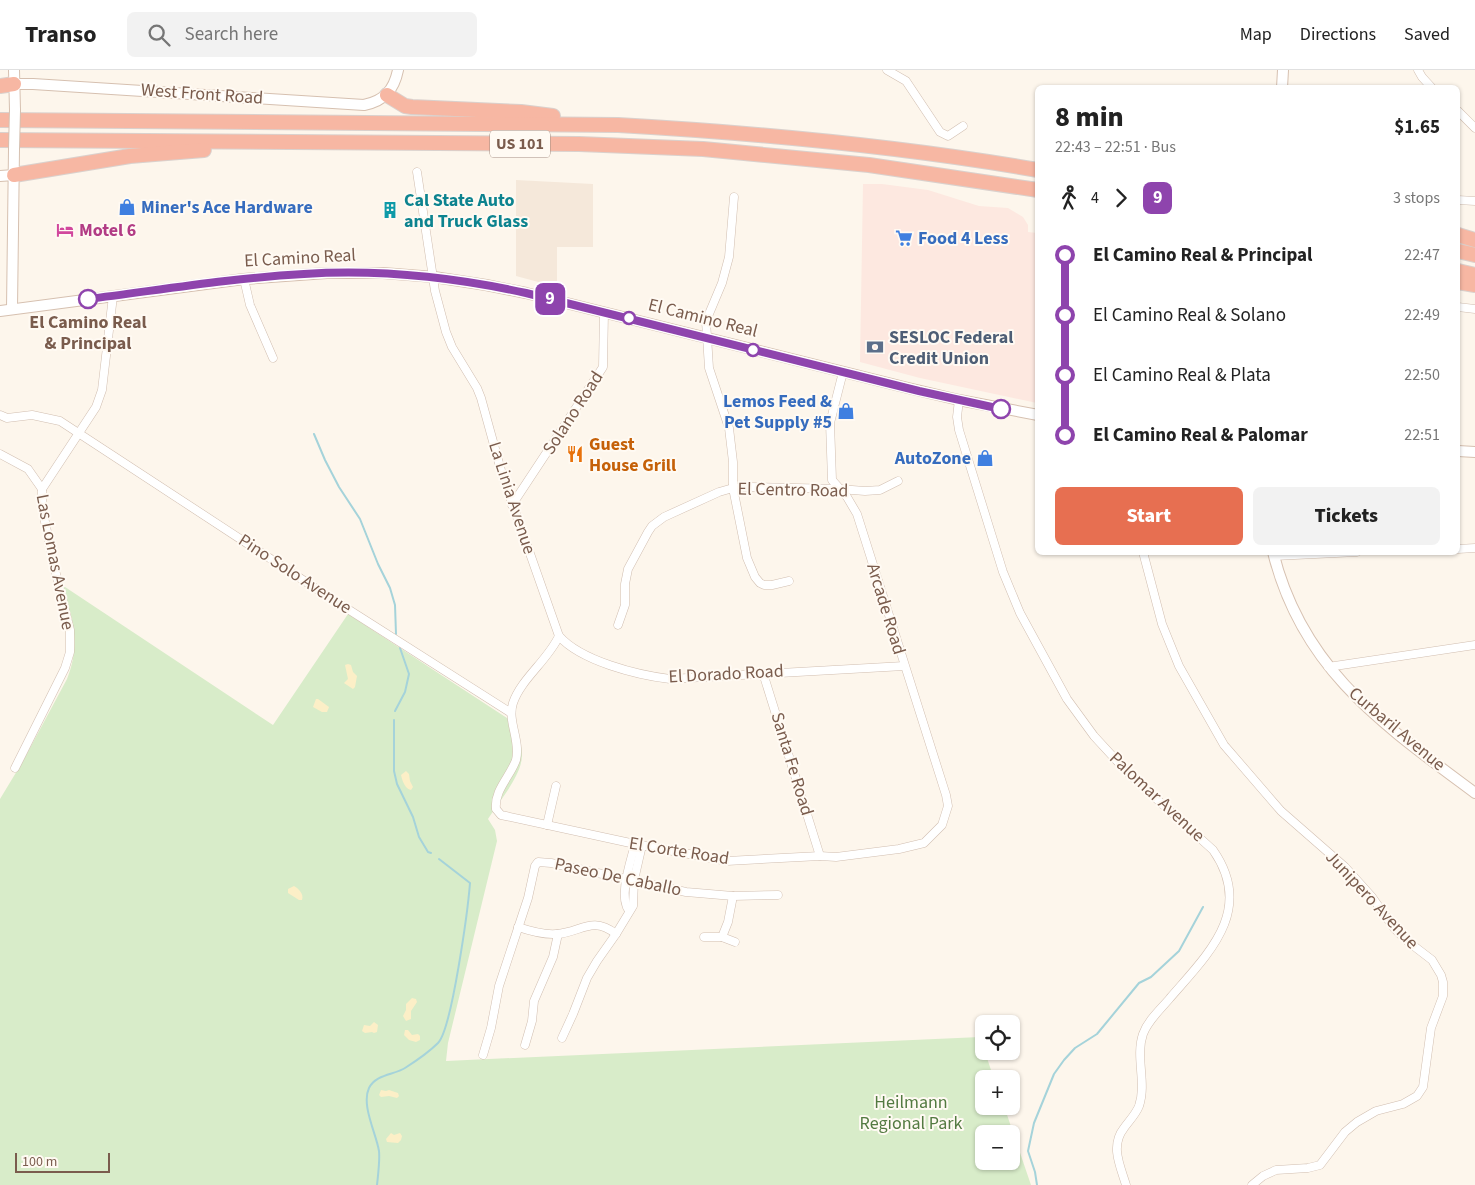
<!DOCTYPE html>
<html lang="en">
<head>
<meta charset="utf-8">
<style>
  body { margin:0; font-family:"Source Sans 3",sans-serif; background:#f2f2f2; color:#222; height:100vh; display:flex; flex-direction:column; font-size:19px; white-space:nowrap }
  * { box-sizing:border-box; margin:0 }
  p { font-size:16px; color:#767676 }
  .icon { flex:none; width:28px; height:28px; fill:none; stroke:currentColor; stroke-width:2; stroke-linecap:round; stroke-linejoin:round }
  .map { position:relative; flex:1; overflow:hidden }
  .sheet { position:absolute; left:1035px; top:15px; width:425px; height:470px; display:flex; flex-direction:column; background:#fff; border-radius:8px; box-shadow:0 1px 4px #0004 }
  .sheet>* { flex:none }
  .badge { padding:0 10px; border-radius:8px; font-size:18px; line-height:32px }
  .buttons { position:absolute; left:975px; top:945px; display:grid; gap:10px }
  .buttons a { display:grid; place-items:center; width:45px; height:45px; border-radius:8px; background:#fff; box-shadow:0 1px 4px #0004; font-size:25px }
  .scale { position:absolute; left:15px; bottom:12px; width:95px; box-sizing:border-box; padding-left:5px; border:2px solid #7a5c4d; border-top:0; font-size:14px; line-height:18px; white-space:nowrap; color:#7a5c4d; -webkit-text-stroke:4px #fffaf3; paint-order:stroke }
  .map>.badge { position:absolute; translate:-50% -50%; box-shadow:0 0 0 2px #fff }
  .legs { display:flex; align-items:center; gap:8px; height:55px; padding:0 20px; font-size:16px }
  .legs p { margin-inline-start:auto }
  .summary { display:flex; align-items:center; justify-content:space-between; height:85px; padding:0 20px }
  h1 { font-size:28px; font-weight:800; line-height:38px }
  .button { display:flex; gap:10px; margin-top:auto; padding:10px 20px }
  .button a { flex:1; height:58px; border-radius:8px; background:#e76f51; color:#fff; font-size:20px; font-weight:800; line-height:58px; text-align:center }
  .button a+a { background:#f2f2f2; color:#222 }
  ul { padding:0 20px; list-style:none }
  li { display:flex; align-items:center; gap:18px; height:60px; font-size:19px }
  li i { display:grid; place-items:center; width:8px; height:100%; margin:0 6px; background:currentColor }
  li i::after { content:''; width:12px; height:12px; margin:-6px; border:4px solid; border-radius:50%; background:#fff }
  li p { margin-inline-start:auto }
  li:first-child i { background:linear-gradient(#0000 50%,currentColor 0) }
  li:last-child i { background:linear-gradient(currentColor 50%,#0000 0) }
  header { display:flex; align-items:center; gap:30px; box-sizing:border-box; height:70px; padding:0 25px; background:#fff; border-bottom:1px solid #e0e0e0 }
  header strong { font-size:24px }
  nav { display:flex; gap:28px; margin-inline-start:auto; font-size:18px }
  .search { width:350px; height:45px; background:#f2f2f2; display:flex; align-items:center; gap:12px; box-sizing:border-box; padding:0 18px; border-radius:8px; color:#767676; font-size:19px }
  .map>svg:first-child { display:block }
</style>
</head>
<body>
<header>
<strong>Transo</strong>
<div class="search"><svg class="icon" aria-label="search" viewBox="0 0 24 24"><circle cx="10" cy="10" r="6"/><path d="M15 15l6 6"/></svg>Search here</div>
<nav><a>Map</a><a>Directions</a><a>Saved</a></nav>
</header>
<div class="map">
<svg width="1475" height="1115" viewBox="0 0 1475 1115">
  <rect width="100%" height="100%" fill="#fdf6ec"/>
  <polygon fill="#f5e8da" points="516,110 593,114 593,177 557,177 557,217 516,206"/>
  <polygon fill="#fde8e0" points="863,114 882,114 928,120 979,136 1008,138 1023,147 1028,155 1028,162 1037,163 1037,333 920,308 860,292"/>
  <path fill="#d8ecc9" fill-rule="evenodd" d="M 62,515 L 273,655 L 348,544 L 516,654 C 518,665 522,675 522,686 C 521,707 499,731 488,749 L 495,760 L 497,771 L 448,973 L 446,991 L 980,967 L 994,1009 L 984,1009 L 984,1036 L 1004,1036 L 1031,1115 L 0,1115 L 0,729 L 23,691 L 67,609 C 81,573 73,550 62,515 ZM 984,1064 L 1011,1064 L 1011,1091 L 984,1091 Z"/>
  <g fill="#fcefc7">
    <polygon points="348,594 351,595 353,602 357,606 355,617 353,619 344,613 348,609 345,595"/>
    <polygon points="316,629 318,629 329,637 327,642 322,642 313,637"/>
    <path d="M 406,701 L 409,704 L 410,711 L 413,717 L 411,720 C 405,719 402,710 401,705 Z"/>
    <path d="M 294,816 C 299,819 304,824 302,830 L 299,830 L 288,823 L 288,819 Z"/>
    <polygon points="412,928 416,929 417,932 411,941 411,949 406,951 403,946 406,940 406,934"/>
    <polygon points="374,952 378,955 377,962 374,963 372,962 365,963 362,961 364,955 370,956"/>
    <polygon points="405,960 408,960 412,965 418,964 420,966 420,970 416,972 409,970 404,965"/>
    <polygon points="381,1020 386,1021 389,1020 398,1023 399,1026 397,1028 389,1026 381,1027 379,1025"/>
    <polygon points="391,1063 394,1065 400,1063 402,1066 401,1070 398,1073 387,1072 386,1069"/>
  </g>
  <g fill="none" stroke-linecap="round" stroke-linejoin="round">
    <g stroke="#a5d3da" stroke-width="2">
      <polyline points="314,364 325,390 339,417 360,449 378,494 390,518 395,535 396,564"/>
      <polyline points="395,641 405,622 409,604 400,578"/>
      <polyline points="394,650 394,701 397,714 413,747 419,767 428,782 431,783"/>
      <path d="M 377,1115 C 378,1105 380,1091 379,1081 C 376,1063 361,1035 369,1018 C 376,1004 394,1005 405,998 C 416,991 429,982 438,973 C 452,959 468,838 470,813 L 439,789"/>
      <polyline points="1037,1115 1035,1102 1028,1081 1034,1053 1054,1004 1064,990 1075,978 1097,964 1139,913 1151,907 1179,881 1203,837"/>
    </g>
    <g stroke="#d1beb0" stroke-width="9">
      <g id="street">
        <polyline points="887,0 906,11 940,62 948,66 963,56"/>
        <polyline points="1418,0 1422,7 1432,18"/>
        <polyline points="1458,41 1475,58"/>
        <path d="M 417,102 L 435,221 L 446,262 L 452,277 L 477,318 L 481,328 L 502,404 L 559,566 C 548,590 521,609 513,633 C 507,651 521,671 516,690 C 510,707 494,720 496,739 L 501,745 L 635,774 L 727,791 L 820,786 L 836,787 L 899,779 L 924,773 L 942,755 L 948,736 L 946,725 L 857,444 L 847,427 L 832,410 L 830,353 L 843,302"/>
        <polyline points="734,127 729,187 722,213 706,251 709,298 729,358 733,392 733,418 747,488 755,507 760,513 764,515 772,515 789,511"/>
        <polyline points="1458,130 1475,131"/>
        <polyline points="244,209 250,235 273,288"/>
        <polyline points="1458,237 1475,239"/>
        <path d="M 959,330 L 957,347 L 959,360 L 1003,502 L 1020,543 L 1067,629 L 1094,666 L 1129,704 L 1213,780 C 1255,840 1209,883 1170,928 C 1161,939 1148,950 1143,964 C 1135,987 1147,1013 1139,1036 C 1136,1044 1129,1051 1124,1058 C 1110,1076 1120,1095 1126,1115"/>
        <polyline points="0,345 7,348 32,345 60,351 332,529 511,643"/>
        <polyline points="0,384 28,399 42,419 42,437 54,496 70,560 70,582 65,598 15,698"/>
        <polyline points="42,419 96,337 102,320 113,226"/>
        <polyline points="512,435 603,297 604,242"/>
        <polyline points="1458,479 1475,478"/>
        <polyline points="1143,482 1162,554 1179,596 1224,675 1281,741 1345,797 1372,827 1394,858 1406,870 1432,890 1441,905 1443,912 1443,926 1431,958 1423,1017 1417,1026 1403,1034 1376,1041 1357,1052 1345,1062 1320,1095 1308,1098 1276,1100 1263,1106 1252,1115"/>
        <polyline points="1274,486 1357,482"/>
        <polyline points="618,555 625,535 625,514 628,499 648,462 652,456 664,447 719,422 733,418 750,417 839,419 865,421 880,420 898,411"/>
        <path d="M 559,566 C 581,591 637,605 670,609 L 904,596"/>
        <polyline points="1328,597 1475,575"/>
        <polyline points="763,603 820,786"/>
        <polyline points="547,755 556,716"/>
        <path d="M 629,841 C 618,826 631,791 635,774"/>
        <path d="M 518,857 C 530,861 543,865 556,864 C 581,863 591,845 616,864"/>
        <polyline points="704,867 722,867 735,872"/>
        <polyline points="722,867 728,852 733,826"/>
        <polyline points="562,968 573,944 587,908 597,891 616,864 633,836 634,810 642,775"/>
        <polyline points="525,975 532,951 534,931 553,887 558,864"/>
        <polyline points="483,985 491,958 499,916 528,828 535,796 538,792 551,793 686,822 733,826 778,825"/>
      </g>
    </g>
    <g stroke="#d6c0b0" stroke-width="12">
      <g id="secondary">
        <polyline points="14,0 15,40"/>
        <path d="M 14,14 L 33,14 L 364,35 C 384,31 394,20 398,0"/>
        <polyline points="1282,18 1283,0"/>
        <polyline points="0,106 14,105"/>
        <polyline points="12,239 14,79"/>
        <polyline points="0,241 244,209 327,203 383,203 434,207 486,215 526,223 908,318 959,330 1038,345"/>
        <polyline points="1458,381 1475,382"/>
        <path d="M 1273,482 C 1302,600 1384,655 1475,723"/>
      </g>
    </g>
    <g stroke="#dad1cd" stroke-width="16">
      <g id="highway">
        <polyline points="0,16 14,14"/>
        <polyline points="387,25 405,36 412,37 521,42 553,46"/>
        <path d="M 0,50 L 618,55 C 759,63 899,76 1038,100"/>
        <polyline points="0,70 579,74 703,79 869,95 1038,120"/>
        <polyline points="14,105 130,86 204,80"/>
        <polyline points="1458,165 1475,170"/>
        <polyline points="1458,181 1475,185"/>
        <polyline points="1458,201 1475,205"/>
        <polyline points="1458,212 1475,215"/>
      </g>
    </g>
    <use href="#street" stroke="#fff" stroke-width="8"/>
    <use href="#secondary" stroke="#fff" stroke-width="10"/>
    <use href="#highway" stroke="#f7b7a3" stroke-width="14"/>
    <g stroke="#d6c0b0" stroke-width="12" stroke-linecap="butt">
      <polyline id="secondary-bridge" points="14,79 15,40"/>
    </g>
    <use href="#secondary-bridge" stroke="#fff" stroke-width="10"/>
  </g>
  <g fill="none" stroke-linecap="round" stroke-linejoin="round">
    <g stroke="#fff" stroke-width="11">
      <path id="line-1" d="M 88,229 C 160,220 231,208 304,204 C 379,199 453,207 526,223 L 919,321 L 1001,339"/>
    </g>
    <use href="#line-1" stroke="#8e44ad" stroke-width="8"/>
  </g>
  <defs>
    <g id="shop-bare" transform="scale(1.35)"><path d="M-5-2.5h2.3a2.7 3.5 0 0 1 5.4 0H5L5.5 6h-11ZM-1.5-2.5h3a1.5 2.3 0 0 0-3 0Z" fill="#3f7fe0" stroke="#fffaf3" stroke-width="2.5" paint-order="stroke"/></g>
    <g id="building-bare" transform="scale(1.35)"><path d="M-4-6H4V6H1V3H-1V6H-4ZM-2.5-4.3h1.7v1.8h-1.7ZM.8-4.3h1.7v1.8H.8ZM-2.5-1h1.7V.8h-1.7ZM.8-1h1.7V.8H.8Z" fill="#0f9aa8" stroke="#fffaf3" stroke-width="2.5" paint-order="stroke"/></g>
    <g id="hotel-bare" transform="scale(1.35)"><path d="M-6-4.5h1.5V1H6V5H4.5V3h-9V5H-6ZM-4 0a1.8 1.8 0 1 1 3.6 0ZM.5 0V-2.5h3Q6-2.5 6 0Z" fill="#d1479c" stroke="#fffaf3" stroke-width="2.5" paint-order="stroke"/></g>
    <g id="supermarket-bare" transform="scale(1.35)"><path d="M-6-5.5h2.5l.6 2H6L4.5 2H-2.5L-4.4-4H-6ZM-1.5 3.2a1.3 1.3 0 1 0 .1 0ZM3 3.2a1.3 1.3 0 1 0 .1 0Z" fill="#3f7fe0" stroke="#fffaf3" stroke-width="2.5" paint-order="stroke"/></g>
    <g id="bank-bare" transform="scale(1.35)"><path d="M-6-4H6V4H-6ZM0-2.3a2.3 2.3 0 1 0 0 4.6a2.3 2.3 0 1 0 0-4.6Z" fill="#5c6f8a" stroke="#fffaf3" stroke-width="2.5" paint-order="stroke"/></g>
    <g id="restaurant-bare" transform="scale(1.35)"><path d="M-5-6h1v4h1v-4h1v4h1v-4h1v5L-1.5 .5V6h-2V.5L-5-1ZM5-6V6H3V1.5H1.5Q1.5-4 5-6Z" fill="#e8710a" stroke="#fffaf3" stroke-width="2.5" paint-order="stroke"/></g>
  </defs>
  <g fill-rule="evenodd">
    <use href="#shop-bare" x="127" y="137"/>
    <use href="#building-bare" x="390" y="140"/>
    <use href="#hotel-bare" x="65" y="160"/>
    <use href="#supermarket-bare" x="904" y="168"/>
    <use href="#bank-bare" x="875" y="277"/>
    <use href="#shop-bare" x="846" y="341"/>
    <use href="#restaurant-bare" x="575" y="384"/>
    <use href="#shop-bare" x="985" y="388"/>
  </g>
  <g fill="#fff" stroke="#8e44ad" stroke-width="2.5">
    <circle cx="88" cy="229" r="9"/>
    <circle cx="629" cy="248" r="6"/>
    <circle cx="753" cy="280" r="6"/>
    <circle cx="1001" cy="339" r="9"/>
  </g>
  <g text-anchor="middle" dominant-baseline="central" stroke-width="4" stroke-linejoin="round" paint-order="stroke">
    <rect fill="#fffaf3" stroke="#a28b7f" stroke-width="1" x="490" y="60.5" width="60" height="27" rx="4"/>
    <g font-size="16" font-weight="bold" fill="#7a5c4d">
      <text x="520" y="74">US 101</text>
    </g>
    <g font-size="18" fill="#7a5c4d" stroke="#fffaf3">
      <text transform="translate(202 24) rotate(4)">West Front Road</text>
      <text transform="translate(300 188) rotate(-3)">El Camino Real</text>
      <text transform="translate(703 248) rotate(14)">El Camino Real</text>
      <text transform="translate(573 343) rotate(-57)">Solano Road</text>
      <text transform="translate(793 420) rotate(1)">El Centro Road</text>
      <text transform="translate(512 428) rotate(72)">La Linia Avenue</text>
      <text transform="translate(55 492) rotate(79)">Las Lomas Avenue</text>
      <text transform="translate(295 504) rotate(33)">Pino Solo Avenue</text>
      <text transform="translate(886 539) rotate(73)">Arcade Road</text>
      <text transform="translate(726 604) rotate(-3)">El Dorado Road</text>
      <text transform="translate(1397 659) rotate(40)">Curbaril Avenue</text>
      <text transform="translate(792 694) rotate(73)">Santa Fe Road</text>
      <text transform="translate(1157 727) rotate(43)">Palomar Avenue</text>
      <text transform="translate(679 781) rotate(9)">El Corte Road</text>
      <text transform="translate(618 807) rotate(12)">Paseo De Caballo</text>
      <text transform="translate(1372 830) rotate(47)">Junipero Avenue</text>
    </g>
    <g font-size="18" font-weight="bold" fill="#0d838f" stroke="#fffaf3" text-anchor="start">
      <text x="404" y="130">Cal State Auto<tspan x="404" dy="21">and Truck Glass</tspan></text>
    </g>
    <g font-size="18" font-weight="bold" fill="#366cbe" stroke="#fffaf3" text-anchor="start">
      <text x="141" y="137">Miner's Ace Hardware</text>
      <text x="918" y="168">Food 4 Less</text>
      <text x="832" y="331" text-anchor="end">Lemos Feed &amp;<tspan x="832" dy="21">Pet Supply #5</tspan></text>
      <text x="971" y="388" text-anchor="end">AutoZone</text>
    </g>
    <g font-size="18" font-weight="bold" fill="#b23c85" stroke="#fffaf3" text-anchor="start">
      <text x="79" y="160">Motel 6</text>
    </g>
    <g font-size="18" font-weight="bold" fill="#7a5c4d" stroke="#fffaf3">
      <text x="88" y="252">El Camino Real<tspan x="88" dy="21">&amp; Principal</tspan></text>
    </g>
    <g font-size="18" font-weight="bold" fill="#4e5e75" stroke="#fffaf3" text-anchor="start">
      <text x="889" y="267">SESLOC Federal<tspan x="889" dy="21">Credit Union</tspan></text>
    </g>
    <g font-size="18" font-weight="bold" fill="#c56008" stroke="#fffaf3" text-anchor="start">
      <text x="589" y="374">Guest<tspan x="589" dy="21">House Grill</tspan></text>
    </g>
    <g font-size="18" fill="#537a41" stroke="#fffaf3">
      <text x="911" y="1032">Heilmann<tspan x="911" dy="21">Regional Park</tspan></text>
    </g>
  </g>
</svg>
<div class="buttons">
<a><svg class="icon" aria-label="locate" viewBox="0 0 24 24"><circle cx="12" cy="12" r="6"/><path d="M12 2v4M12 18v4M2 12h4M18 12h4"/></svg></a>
<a>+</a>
<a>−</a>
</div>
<div class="scale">100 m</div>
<b class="badge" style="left:550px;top:229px;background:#8e44ad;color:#fff">9</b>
<section class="sheet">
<div class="summary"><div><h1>8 min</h1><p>22:43 – 22:51 · Bus</p></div><b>$1.65</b></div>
<div class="legs"><svg class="icon" aria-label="walk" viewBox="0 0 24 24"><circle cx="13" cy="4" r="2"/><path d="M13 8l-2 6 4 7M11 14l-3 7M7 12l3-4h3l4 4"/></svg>4<svg class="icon" aria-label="forward" viewBox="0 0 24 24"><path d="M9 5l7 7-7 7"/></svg><b class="badge" style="background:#8e44ad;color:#fff">9</b><p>3 stops</p></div>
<ul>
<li><i style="color:#8e44ad"></i><b>El Camino Real &amp; Principal</b><p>22:47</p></li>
<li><i style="color:#8e44ad"></i><span>El Camino Real &amp; Solano</span><p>22:49</p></li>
<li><i style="color:#8e44ad"></i><span>El Camino Real &amp; Plata</span><p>22:50</p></li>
<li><i style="color:#8e44ad"></i><b>El Camino Real &amp; Palomar</b><p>22:51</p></li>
</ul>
<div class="button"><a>Start</a><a>Tickets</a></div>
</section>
</div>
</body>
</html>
